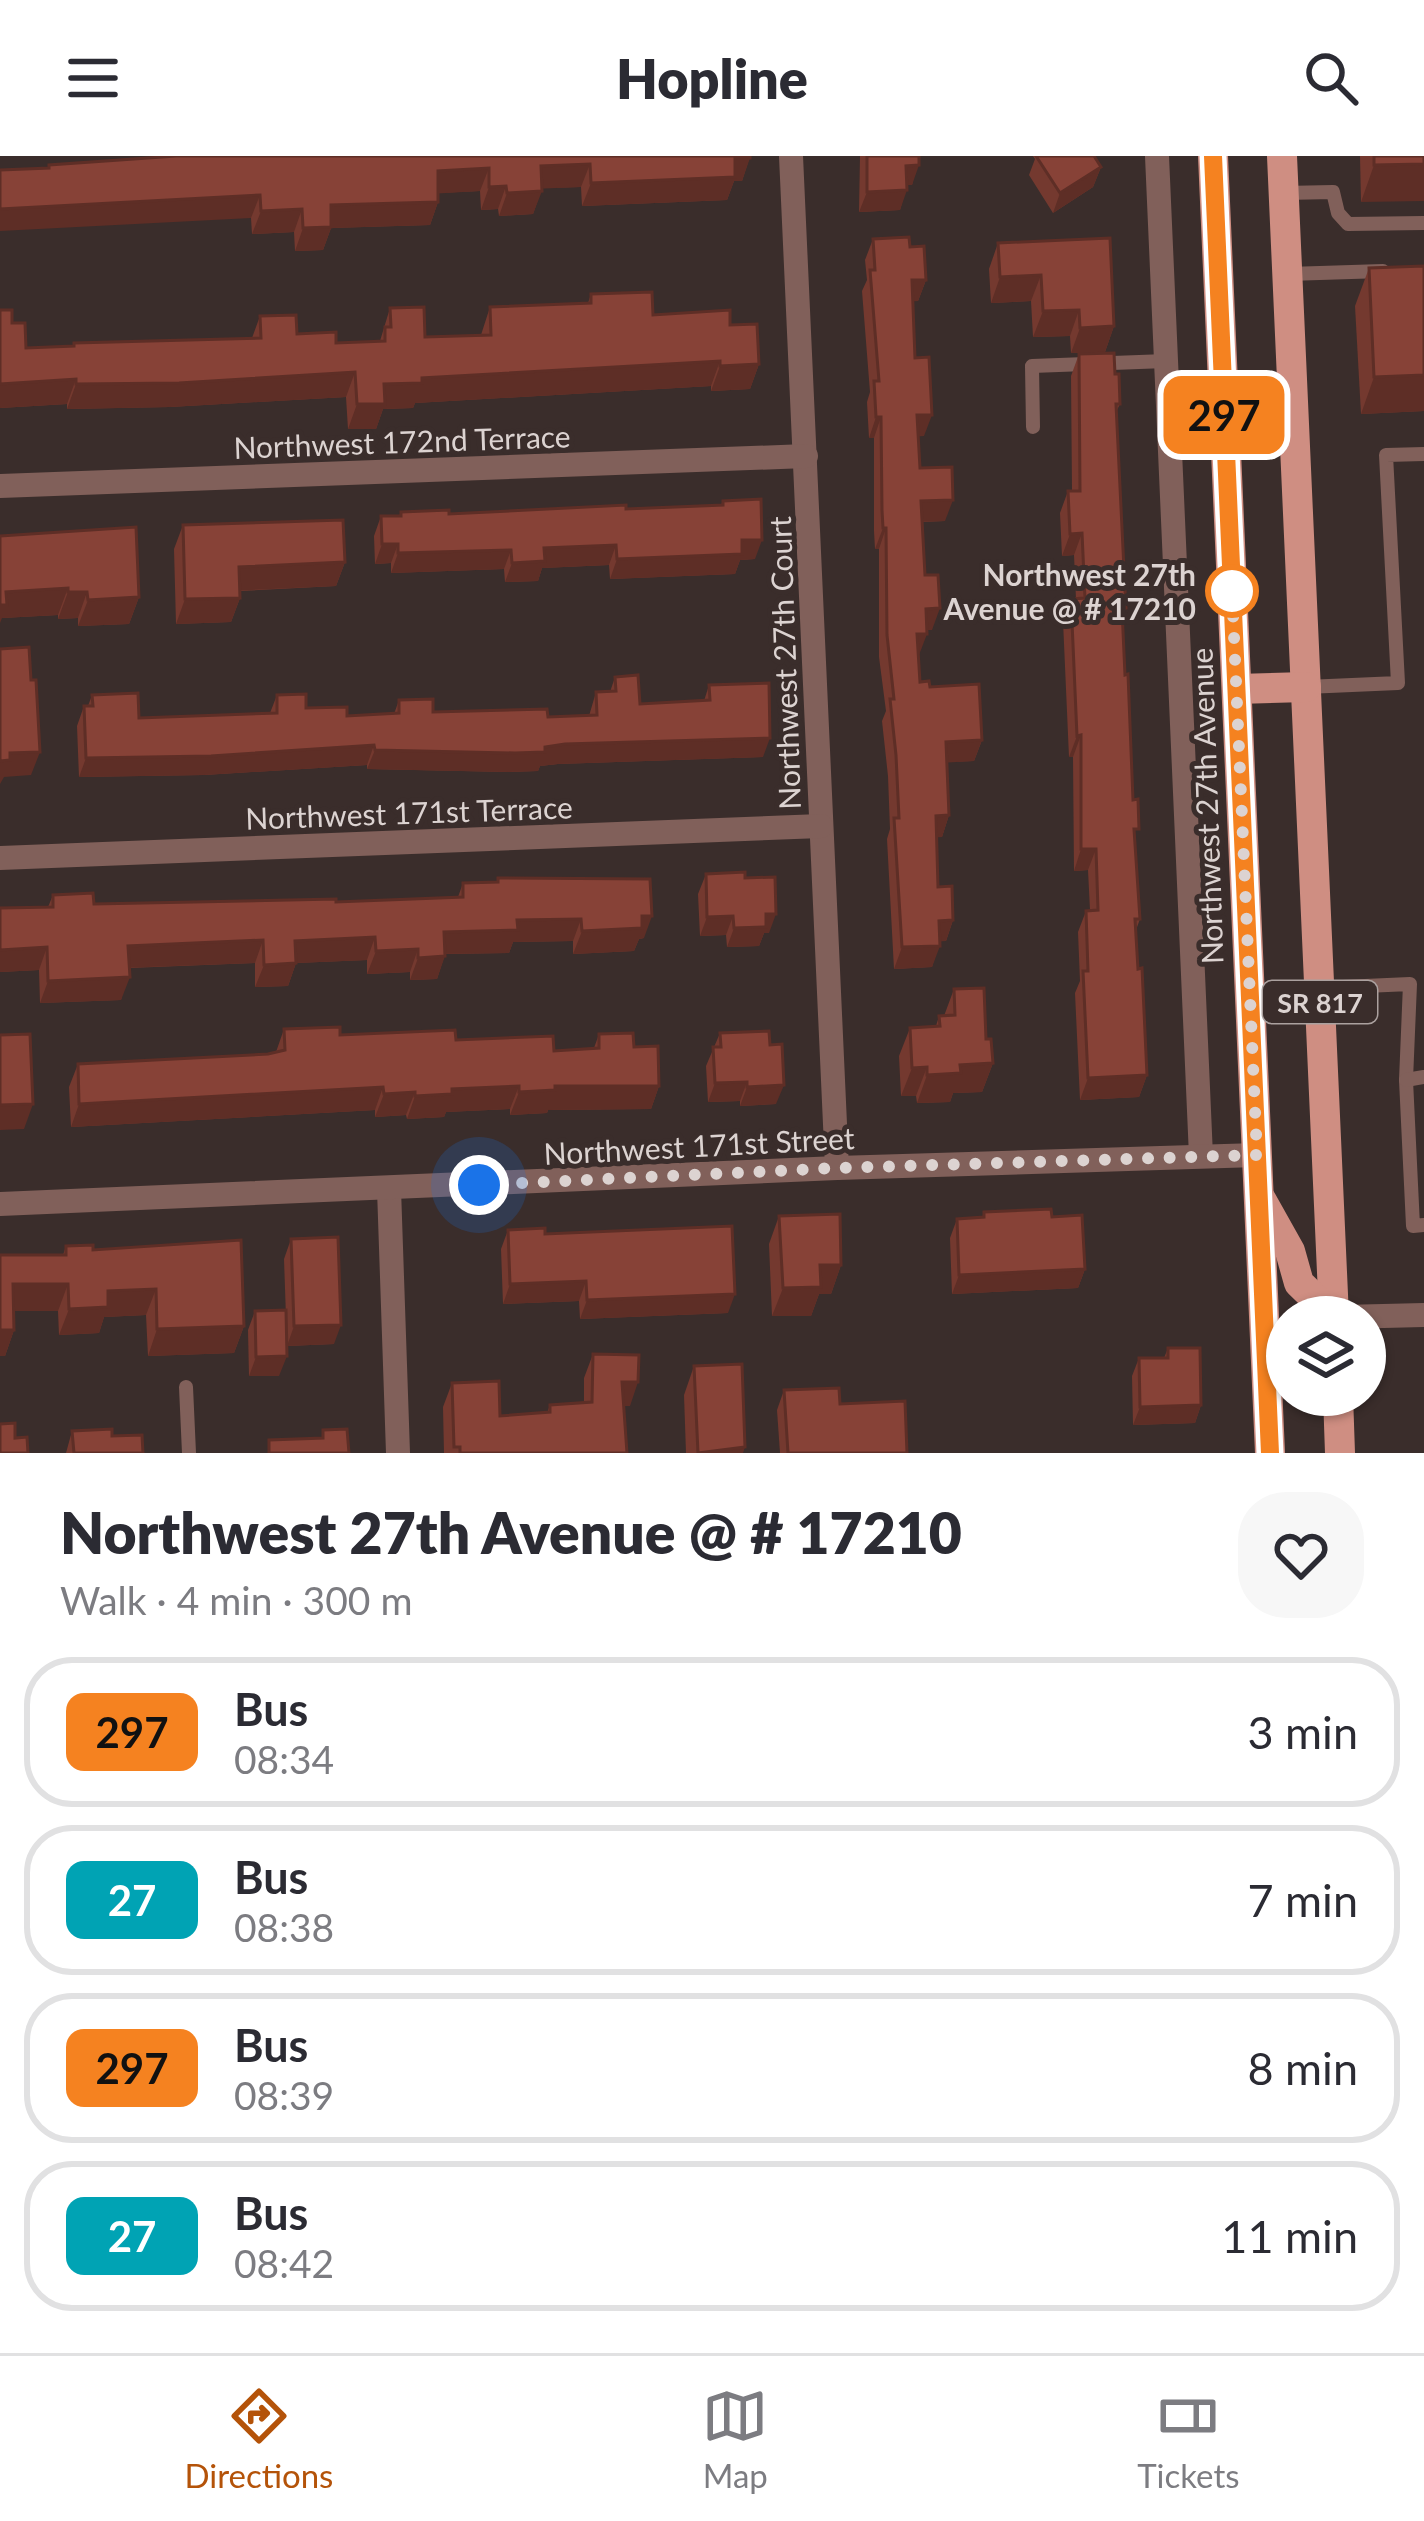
<!DOCTYPE html>
<html lang="en">
<head>
<meta charset="utf-8">
<style>
  body { margin:0; font-family:Lato,sans-serif; background:#f7f7f7; color:#2b2b33; height:100vh; display:flex; flex-direction:column; font-size:45px; white-space:nowrap }
  * { box-sizing:border-box; margin:0 }
  p { font-size:39px; color:#7c7c81 }
  .icon { flex:none; width:66px; height:66px; fill:none; stroke:currentColor; stroke-width:2; stroke-linecap:round; stroke-linejoin:round }
  .map { position:relative; height:1297px; overflow:hidden }
  .drawer { display:flex; flex-direction:column; background:#fff; flex:1 }
  .drawer>* { flex:none }
  .badge { padding:0 24px; border-radius:18px; font-size:42px; line-height:78px }
  .tools { position:absolute; left:1266px; top:1140px; display:grid; gap:24px }
  .tools a { display:grid; place-items:center; width:120px; height:120px; border-radius:50%; background:#fff; box-shadow:0 3px 9px #0004; font-size:60px }
  .you { position:absolute; width:60px; height:60px; margin:-30px; border:9px solid #fff; border-radius:50%; background:#1a73e8; box-shadow:0 0 0 18px #1a73e833 }
  .map>.badge { position:absolute; translate:-50% -50%; box-shadow:0 0 0 6px #fff }
  .round { display:grid; place-items:center; flex:none; width:126px; height:126px; border-radius:48px; background:#f7f7f7 }
  .overview { display:flex; align-items:center; justify-content:space-between; height:204px; padding:0 60px }
  h1 { font-size:57px; font-weight:800; line-height:90px }
  ul { padding:0; list-style:none }
  li { display:flex; align-items:center; gap:36px; height:150px; margin:0 24px 18px; padding:0 36px; border:6px solid #e1e1e2; border-radius:48px }
  li div { flex:1 }
  li b { display:block; font-size:45px }
  li em { font-style:normal }
  li .badge { min-width:132px; font-weight:700; text-align:center }
  header { display:flex; justify-content:space-between; align-items:center; height:156px; padding:0 60px; background:#fff; font-size:54px; font-weight:800 }
  .tab-bar { display:flex; justify-content:space-around; align-items:center; height:168px; border-top:3px solid #e1e1e2; background:#fff; font-size:33px; color:#7c7c81 }
  .tab-bar a { display:grid; justify-items:center; gap:6px }
  .tab-bar .selected { color:#b45309 }
  .map>svg:first-child { display:block }
</style>
</head>
<body>
<header><svg class="icon" aria-label="menu" viewBox="0 0 24 24"><path d="M4 6h16M4 12h16M4 18h16"/></svg>Hopline<svg class="icon" aria-label="search" viewBox="0 0 24 24"><circle cx="10" cy="10" r="6"/><path d="M15 15l6 6"/></svg></header>
<div class="map">
<svg width="1424" height="1297" viewBox="0 0 1424 1297">
  <rect width="100%" height="100%" fill="#3a2d2b"/>
  <g fill="none" stroke-linecap="round" stroke-linejoin="round">
    <g stroke="#81605a" stroke-width="14">
      <polyline points="1284,37 1333,36 1338,57 1348,68 1424,67"/>
      <polyline points="1288,118 1383,115"/>
      <polyline points="1033,271 1032,210 1166,205"/>
      <polyline points="1306,531 1398,527 1386,299 1424,298"/>
      <polyline points="1320,832 1410,828 1406,924 1413,1070 1424,1069"/>
      <polyline points="1406,924 1424,921"/>
      <polyline points="186,1231 189,1297"/>
    </g>
    <g stroke="#81605a" stroke-width="24">
      <polyline points="791,0 837,1012"/>
      <polyline points="1157,0 1201,1000"/>
      <polyline points="0,330 806,300"/>
      <polyline points="0,702 821,670"/>
      <polyline points="389,1033 398,1297"/>
      <polyline points="0,1048 837,1012 1257,999"/>
      <polyline points="1342,1161 1424,1159"/>
    </g>
    <g stroke="#cf8e82" stroke-width="30">
      <polyline points="1213,0 1270,1297"/>
      <polyline points="1282,0 1334,1161"/>
      <polyline points="1237,533 1306,531"/>
      <polyline points="1262,1045 1290,1095 1299,1127 1334,1161"/>
      <polyline points="1338,1239 1340,1297"/>
    </g>
  </g>
  <g fill="#74392f">
    <polygon points="750,0 742,25 734,25 727,44 582,50 581,31 542,32 533,58 499,60 498,53 481,54 480,35 438,37 438,46 430,69 331,72 323,94 295,95 294,76 252,78 251,62 48,12 49,9"/>
    <polygon points="860,0 919,0 912,29 907,29 900,54 859,56"/>
    <polygon points="1033,0 1094,0 1101,11 1093,31 1053,57 1029,19 1035,3"/>
    <polygon points="1360,0 1424,0 1361,46"/>
    <polygon points="873,83 910,91 926,124 918,145 913,145 915,202 924,280 918,280 920,312 945,365 922,366 925,419 932,474 927,474 918,499 920,526 930,531 982,584 974,605 947,606 949,659 942,681 936,681 938,731 953,764 946,785 940,785 932,811 894,813 887,683 890,673 888,620 882,565 886,555 879,501 879,393 875,393 874,375 874,282 869,282 867,246 870,236 862,135 867,124 865,104"/>
    <polygon points="998,87 1114,170 1105,196 1071,197 1070,180 1033,181 1031,145 991,147 989,113"/>
    <polygon points="1424,110 1424,255 1361,258 1355,150 1369,112"/>
    <polygon points="591,138 653,159 730,169 759,208 750,233 711,235 711,230 415,247 413,252 383,253 376,273 348,273 346,241 170,251 67,253 67,248 0,252 0,154 12,167 26,192 73,190 74,187 252,182 260,160 297,178 336,187 380,185 390,152 425,181 481,179 490,151 588,147"/>
    <polygon points="1079,198 1115,218 1120,248 1116,256 1126,452 1122,462 1140,763 1136,774 1138,813 1147,919 1139,941 1080,944 1075,837 1080,825 1078,776 1086,755 1090,754 1088,714 1074,715 1073,601 1069,601 1063,465 1071,443 1076,443 1074,399 1062,400 1060,357 1068,335 1072,335 1071,220"/>
    <polygon points="723,345 755,403 740,404 735,418 610,423 609,409 542,412 538,425 505,426 504,413 391,417 391,407 375,408 374,380 381,360 399,360 401,356 449,358 626,353 721,349"/>
    <polygon points="183,369 345,406 336,430 240,435 240,442 231,466 176,468 174,393"/>
    <polygon points="0,380 139,441 129,468 78,470 78,462 58,463 58,459 2,462"/>
    <polygon points="615,521 640,548 704,545 709,529 763,601 558,608 540,610 538,615 508,616 367,613 367,609 204,619 79,621 77,570 84,550 88,550 92,539 139,562 270,557 277,539 306,552 347,560 394,558 399,544 433,556 548,561 589,560 596,536 610,536"/>
    <polygon points="706,718 745,722 769,777 764,777 759,790 727,791 726,779 700,780 698,738"/>
    <polygon points="498,722 644,782 639,783 634,795 573,798 573,785 513,786 509,797 445,798 437,823 410,824 410,816 367,818 367,804 296,807 288,830 255,831 255,807 129,812 121,844 40,847 39,814 0,816 0,752 48,751 53,739 94,748 336,746 458,741 463,727 497,726"/>
    <polygon points="954,833 986,883 993,907 982,936 953,937 950,946 917,947 916,940 901,940 899,900 910,872 936,870 939,860 944,860"/>
    <polygon points="284,873 340,879 456,884 554,895 594,892 599,878 634,891 659,930 651,953 548,954 547,957 510,959 510,953 446,956 444,961 407,963 406,959 375,961 375,954 71,971 69,931 78,908 268,898 276,896"/>
    <polygon points="720,877 776,948 740,950 740,945 708,946 706,910"/>
    <polygon points="984,1056 1052,1061 1085,1113 1078,1132 952,1138 950,1082 957,1063 982,1062"/>
    <polygon points="779,1060 841,1109 831,1138 819,1138 811,1160 772,1160 769,1088"/>
    <polygon points="508,1074 545,1078 728,1157 580,1163 579,1145 503,1148 501,1093"/>
    <polygon points="291,1083 334,1188 287,1190 284,1103"/>
    <polygon points="66,1090 93,1094 244,1170 234,1197 148,1200 146,1159 104,1161 99,1177 59,1179 58,1155 14,1155 14,1174 5,1200 0,1200 0,1099 63,1099"/>
    <polygon points="255,1155 279,1220 249,1220 248,1174"/>
    <polygon points="1168,1192 1201,1249 1195,1267 1133,1269 1132,1220 1139,1202 1164,1202"/>
    <polygon points="593,1198 630,1250 624,1250 627,1297 444,1297 443,1251 452,1227 500,1260 547,1257 550,1249 584,1247 584,1222"/>
    <polygon points="694,1210 743,1297 686,1297 684,1239"/>
    <polygon points="784,1234 840,1248 907,1297 780,1297 777,1254"/>
    <polygon points="72,1275 112,1280 143,1297 66,1297"/>
  </g>
  <g fill="#5e2e26">
    <polygon points="735,2 750,2 742,25 734,25 727,44 582,50 591,27"/>
    <polygon points="590,8 581,31 532,33 541,10"/>
    <polygon points="1424,8 1424,45 1361,46 1374,9"/>
    <polygon points="919,9 912,29 899,29 906,10"/>
    <polygon points="1101,11 1093,31 1053,57 1060,37"/>
    <polygon points="489,12 480,35 429,38 438,15"/>
    <polygon points="506,30 498,53 481,54 489,31"/>
    <polygon points="907,34 900,54 859,56 867,36"/>
    <polygon points="542,35 533,58 499,60 507,37"/>
    <polygon points="260,39 251,62 0,75 0,53"/>
    <polygon points="438,46 430,69 331,72 323,94 295,95 303,72 331,49"/>
    <polygon points="302,53 294,76 252,78 261,55"/>
    <polygon points="1041,119 1031,145 991,147 1000,121"/>
    <polygon points="912,124 926,124 918,145 904,146"/>
    <polygon points="1079,154 1070,180 1033,181 1043,155"/>
    <polygon points="1114,170 1105,196 1071,197 1080,172"/>
    <polygon points="720,205 711,230 415,247 413,252 383,253 376,273 348,273 357,248 384,228 422,222"/>
    <polygon points="759,208 750,233 711,235 720,210"/>
    <polygon points="355,216 346,241 170,251 67,253 76,228"/>
    <polygon points="1424,219 1424,255 1361,258 1374,221"/>
    <polygon points="76,223 67,248 0,252 0,228"/>
    <polygon points="917,259 932,259 924,280 910,281"/>
    <polygon points="876,261 881,261 874,282 869,282"/>
    <polygon points="953,344 945,365 913,366 921,345"/>
    <polygon points="883,372 886,372 879,393 875,393"/>
    <polygon points="1082,377 1074,399 1062,400 1070,378"/>
    <polygon points="742,384 762,384 755,403 740,404 735,418 610,423 617,403"/>
    <polygon points="382,388 398,388 391,407 375,408"/>
    <polygon points="616,389 609,409 542,412 538,425 505,426 512,407 544,392"/>
    <polygon points="511,394 504,413 391,417 398,397"/>
    <polygon points="345,406 336,430 230,435 239,411"/>
    <polygon points="68,432 58,459 2,462 0,467 0,449 6,436"/>
    <polygon points="68,436 87,436 78,462 58,463"/>
    <polygon points="139,441 129,468 78,470 88,444"/>
    <polygon points="240,442 231,466 176,468 185,443"/>
    <polygon points="940,452 932,474 918,474 926,453"/>
    <polygon points="917,478 927,478 919,499 909,500"/>
    <polygon points="1081,579 1073,601 1069,601 1077,580"/>
    <polygon points="770,582 763,601 558,608 540,610 538,615 508,616 367,613 375,594 545,591 565,588"/>
    <polygon points="982,584 974,605 939,607 946,586"/>
    <polygon points="374,589 367,609 204,619 79,621 86,602"/>
    <polygon points="40,596 31,619 4,621 0,628 0,605 10,597"/>
    <polygon points="949,659 942,681 928,682 936,660"/>
    <polygon points="1081,693 1096,693 1088,714 1074,715"/>
    <polygon points="766,758 776,758 769,777 764,777 759,790 727,791 734,772"/>
    <polygon points="642,760 652,760 644,782 639,783 634,795 573,798 582,775"/>
    <polygon points="733,760 726,779 700,780 707,761"/>
    <polygon points="581,763 573,785 513,786 509,797 436,798 444,776 517,764"/>
    <polygon points="953,764 946,785 932,786 939,765"/>
    <polygon points="375,781 367,804 296,807 288,830 255,831 264,809 295,785"/>
    <polygon points="263,784 255,807 120,812 128,790"/>
    <polygon points="940,790 932,811 894,813 902,791"/>
    <polygon points="47,791 39,814 0,816 0,794"/>
    <polygon points="418,793 410,816 367,818 376,795"/>
    <polygon points="445,800 437,823 410,824 418,802"/>
    <polygon points="130,821 121,844 40,847 48,825"/>
    <polygon points="993,907 982,936 953,937 950,946 917,947 927,919 960,909"/>
    <polygon points="927,911 916,940 901,940 912,912"/>
    <polygon points="1147,919 1139,941 1080,944 1088,922"/>
    <polygon points="747,926 740,945 708,946 715,927"/>
    <polygon points="784,929 776,948 740,950 747,931"/>
    <polygon points="519,930 510,953 446,956 444,961 407,963 415,940 452,933"/>
    <polygon points="555,930 659,930 651,953 548,954 547,957 510,959 519,936"/>
    <polygon points="383,931 375,954 71,971 79,948"/>
    <polygon points="415,936 406,959 375,961 384,938"/>
    <polygon points="33,948 24,973 0,974 0,949"/>
    <polygon points="820,1109 841,1109 831,1138 819,1138 811,1160 772,1160 783,1132"/>
    <polygon points="1085,1113 1078,1132 952,1138 959,1119"/>
    <polygon points="586,1125 579,1145 503,1148 510,1128"/>
    <polygon points="13,1128 68,1128 58,1155 4,1155"/>
    <polygon points="156,1133 146,1159 104,1161 99,1177 59,1179 69,1153 108,1135"/>
    <polygon points="735,1138 728,1157 580,1163 587,1144"/>
    <polygon points="341,1169 334,1188 287,1190 294,1170"/>
    <polygon points="244,1170 234,1197 148,1200 157,1173"/>
    <polygon points="0,1174 14,1174 5,1200 0,1200"/>
    <polygon points="287,1200 279,1220 249,1220 256,1201"/>
    <polygon points="622,1226 638,1226 630,1250 613,1250"/>
    <polygon points="1201,1249 1195,1267 1133,1269 1140,1251"/>
    <polygon points="745,1291 743,1297 705,1297"/>
  </g>
  <g fill="#874237" stroke="#5e2e26" stroke-width="3">
    <polygon points="176,0 750,0 750,2 735,2 735,21 591,27 590,8 541,10 542,35 507,37 506,30 489,31 489,12 438,15 438,46 331,49 331,71 303,72 302,53 261,55 260,39 0,53 0,14 49,12 49,9"/>
    <polygon points="867,0 919,0 919,9 906,10 907,34 867,36"/>
    <polygon points="1036,0 1094,0 1101,11 1060,37"/>
    <polygon points="1374,0 1424,0 1424,8 1374,9"/>
    <polygon points="909,81 910,91 924,90 926,124 912,124 915,202 929,201 932,259 917,259 920,312 952,311 953,344 921,345 925,419 938,419 940,452 926,453 927,478 917,478 920,526 929,525 930,531 979,528 982,584 946,586 949,659 936,660 938,731 952,730 953,764 939,765 940,790 902,791 894,662 899,662 896,599 890,543 894,543 887,479 886,372 883,372 882,354 881,261 876,261 874,225 879,225 870,114 875,114 873,83"/>
    <polygon points="1110,82 1114,170 1080,172 1079,154 1043,155 1041,119 1000,121 998,87"/>
    <polygon points="1424,110 1424,219 1374,221 1369,112"/>
    <polygon points="652,136 653,159 730,154 730,169 757,168 759,208 720,210 720,205 422,222 422,227 384,228 385,248 357,248 355,216 179,227 76,228 76,223 0,228 0,154 12,154 12,167 25,167 26,192 74,190 74,187 261,182 260,160 296,159 297,178 336,176 336,187 385,185 385,171 391,171 390,152 424,151 425,181 491,179 490,151 591,147 591,138"/>
    <polygon points="1114,197 1115,218 1119,218 1120,248 1116,248 1125,434 1126,452 1122,453 1125,519 1128,518 1133,644 1138,643 1139,673 1134,673 1140,763 1135,763 1138,813 1142,812 1147,919 1088,922 1083,815 1088,815 1086,755 1098,754 1096,693 1081,693 1081,579 1077,580 1071,443 1085,442 1082,377 1070,378 1068,335 1080,335 1079,198"/>
    <polygon points="761,343 762,384 742,384 742,398 617,403 616,389 544,392 545,405 512,407 511,394 398,397 398,388 382,388 381,360 401,360 401,356 449,354 449,358 626,349 626,353 723,349 723,345"/>
    <polygon points="343,364 345,406 239,411 240,442 185,443 183,369"/>
    <polygon points="136,371 139,441 88,444 87,436 68,436 68,432 6,436 7,449 0,449 0,380"/>
    <polygon points="29,491 31,524 36,524 40,596 10,597 10,604 0,605 0,493"/>
    <polygon points="638,519 640,548 710,544 709,529 769,527 770,582 565,588 545,591 545,596 515,597 375,594 374,589 211,600 86,602 84,550 93,550 92,539 138,537 139,562 277,557 277,539 306,538 306,552 347,551 347,560 399,557 399,544 433,543 433,556 547,553 548,561 597,559 596,536 616,535 615,521"/>
    <polygon points="745,716 745,722 775,721 776,758 766,758 766,771 734,772 733,760 707,761 706,718"/>
    <polygon points="498,722 650,723 652,760 642,760 642,772 582,775 581,763 517,764 518,774 444,776 445,800 418,802 418,793 376,795 375,781 295,785 296,807 264,809 263,784 128,790 130,821 48,825 47,791 0,794 0,752 53,751 53,739 93,737 94,748 336,743 336,746 463,741 463,727 498,726"/>
    <polygon points="984,832 986,883 991,883 993,907 960,909 961,917 927,919 927,911 912,912 910,872 940,870 939,860 955,859 954,833"/>
    <polygon points="340,871 340,879 455,874 456,884 553,880 554,895 599,892 599,878 633,877 634,891 658,890 659,930 555,930 555,934 519,936 519,930 452,933 452,938 415,940 415,936 384,938 383,931 79,948 78,908 268,898 285,894 284,873"/>
    <polygon points="769,875 770,889 782,888 784,929 747,931 747,926 715,927 713,891 721,891 720,877"/>
    <polygon points="30,878 33,948 0,949 0,879"/>
    <polygon points="1051,1053 1052,1061 1082,1059 1085,1113 959,1119 957,1063 984,1061 984,1056"/>
    <polygon points="840,1058 841,1109 820,1109 821,1131 783,1132 779,1060"/>
    <polygon points="732,1070 735,1138 587,1144 586,1125 510,1128 508,1074 545,1072 545,1078"/>
    <polygon points="338,1081 341,1169 294,1170 291,1083"/>
    <polygon points="241,1084 244,1170 157,1173 156,1133 108,1135 108,1151 69,1153 68,1128 13,1128 14,1174 0,1174 0,1099 66,1099 66,1090 93,1089 93,1094"/>
    <polygon points="286,1154 287,1200 256,1201 255,1155"/>
    <polygon points="1168,1192 1200,1192 1201,1249 1140,1251 1139,1202 1168,1202"/>
    <polygon points="593,1198 639,1199 638,1226 622,1226 627,1297 460,1297 460,1291 454,1291 452,1227 499,1225 500,1260 550,1256 550,1249 592,1246"/>
    <polygon points="742,1208 745,1291 698,1297 694,1210"/>
    <polygon points="839,1232 840,1248 905,1245 907,1297 788,1297 784,1234"/>
    <polygon points="15,1267 15,1282 27,1281 28,1297 0,1297 0,1268"/>
    <polygon points="112,1273 112,1280 142,1279 143,1297 74,1297 72,1275"/>
    <polygon points="347,1273 349,1297 269,1297 269,1284 323,1282 323,1274"/>
  </g>
  <g fill="none" stroke-linecap="round" stroke-linejoin="round">
    <g stroke="#fff" stroke-width="27">
      <polyline id="line" points="1213,0 1270,1297"/>
    </g>
    <use href="#line" stroke="#f58220" stroke-width="18"/>
    <polyline stroke="#dcd3d1" stroke-width="12" stroke-dasharray="0 21.6" points="479,1029 837,1012 1257,999 1232,435"/>
  </g>
  <circle fill="#fff" stroke="#f58220" stroke-width="6" cx="1232" cy="435" r="24"/>
  <g text-anchor="middle" dominant-baseline="central" stroke-width="10" stroke-linejoin="round" paint-order="stroke">
    <rect fill="#3a2d2b" stroke="#aba19f" stroke-width="3" x="1263" y="825" width="114" height="42" rx="9"/>
    <g font-size="27" font-weight="bold" fill="#dcd3d1">
      <text x="1320" y="846">SR 817</text>
    </g>
    <g font-size="30" fill="#dcd3d1" stroke="#3a2d2b">
      <text transform="translate(402 285) rotate(-2)">Northwest 172nd Terrace</text>
      <text transform="translate(784 507) rotate(-92)">Northwest 27th Court</text>
      <text transform="translate(1206 650) rotate(-92)">Northwest 27th Avenue</text>
      <text transform="translate(409 656) rotate(-2)">Northwest 171st Terrace</text>
      <text transform="translate(699 989) rotate(-3)">Northwest 171st Street</text>
    </g>
    <g font-size="30" font-weight="bold" fill="#dcd3d1" stroke="#3a2d2b" text-anchor="end">
      <text x="1196" y="418">Northwest 27th<tspan x="1196" dy="34">Avenue @ # 17210</tspan></text>
    </g>
  </g>
</svg>
<div class="tools">
<a><svg class="icon" aria-label="layers" viewBox="0 0 24 24"><path d="M12 4l9 5-9 5-9-5zM3 14l9 5 9-5"/></svg></a>
</div>
<div class="you" style="left:479px;top:1029px"></div>
<b class="badge" style="left:1224px;top:259px;background:#f58220;color:#111">297</b>
</div>
<section class="drawer">
<div class="overview"><div><h1>Northwest 27th Avenue @ # 17210</h1><p>Walk · 4 min · 300 m</p></div><a class="round"><svg class="icon" aria-label="heart" viewBox="0 0 24 24"><path d="M12 20l-8-8c-3-5 5-10 8-4 3-6 11-1 8 4z"/></svg></a></div>
<ul>
<li><span class="badge" style="background:#f58220;color:#111">297</span><div><b>Bus</b><p>08:34</p></div><em>3 min</em></li>
<li><span class="badge" style="background:#00a3b4;color:#fff">27</span><div><b>Bus</b><p>08:38</p></div><em>7 min</em></li>
<li><span class="badge" style="background:#f58220;color:#111">297</span><div><b>Bus</b><p>08:39</p></div><em>8 min</em></li>
<li><span class="badge" style="background:#00a3b4;color:#fff">27</span><div><b>Bus</b><p>08:42</p></div><em>11 min</em></li>
</ul>
</section>
<nav class="tab-bar">
<a class="selected"><svg class="icon" aria-label="directions" viewBox="0 0 24 24"><path d="M12 3l9 9-9 9-9-9zM9 14v-3h6M13 9l2 2-2 2"/></svg>Directions</a>
<a><svg class="icon" aria-label="map" viewBox="0 0 24 24"><path d="M3 6l6-2 6 2 6-2v14l-6 2-6-2-6 2zM9 4v14M15 6v14"/></svg>Map</a>
<a><svg class="icon" aria-label="tickets" viewBox="0 0 24 24"><path d="M3 7h18v10H3zM15 7v10"/></svg>Tickets</a>
</nav>
</body>
</html>
